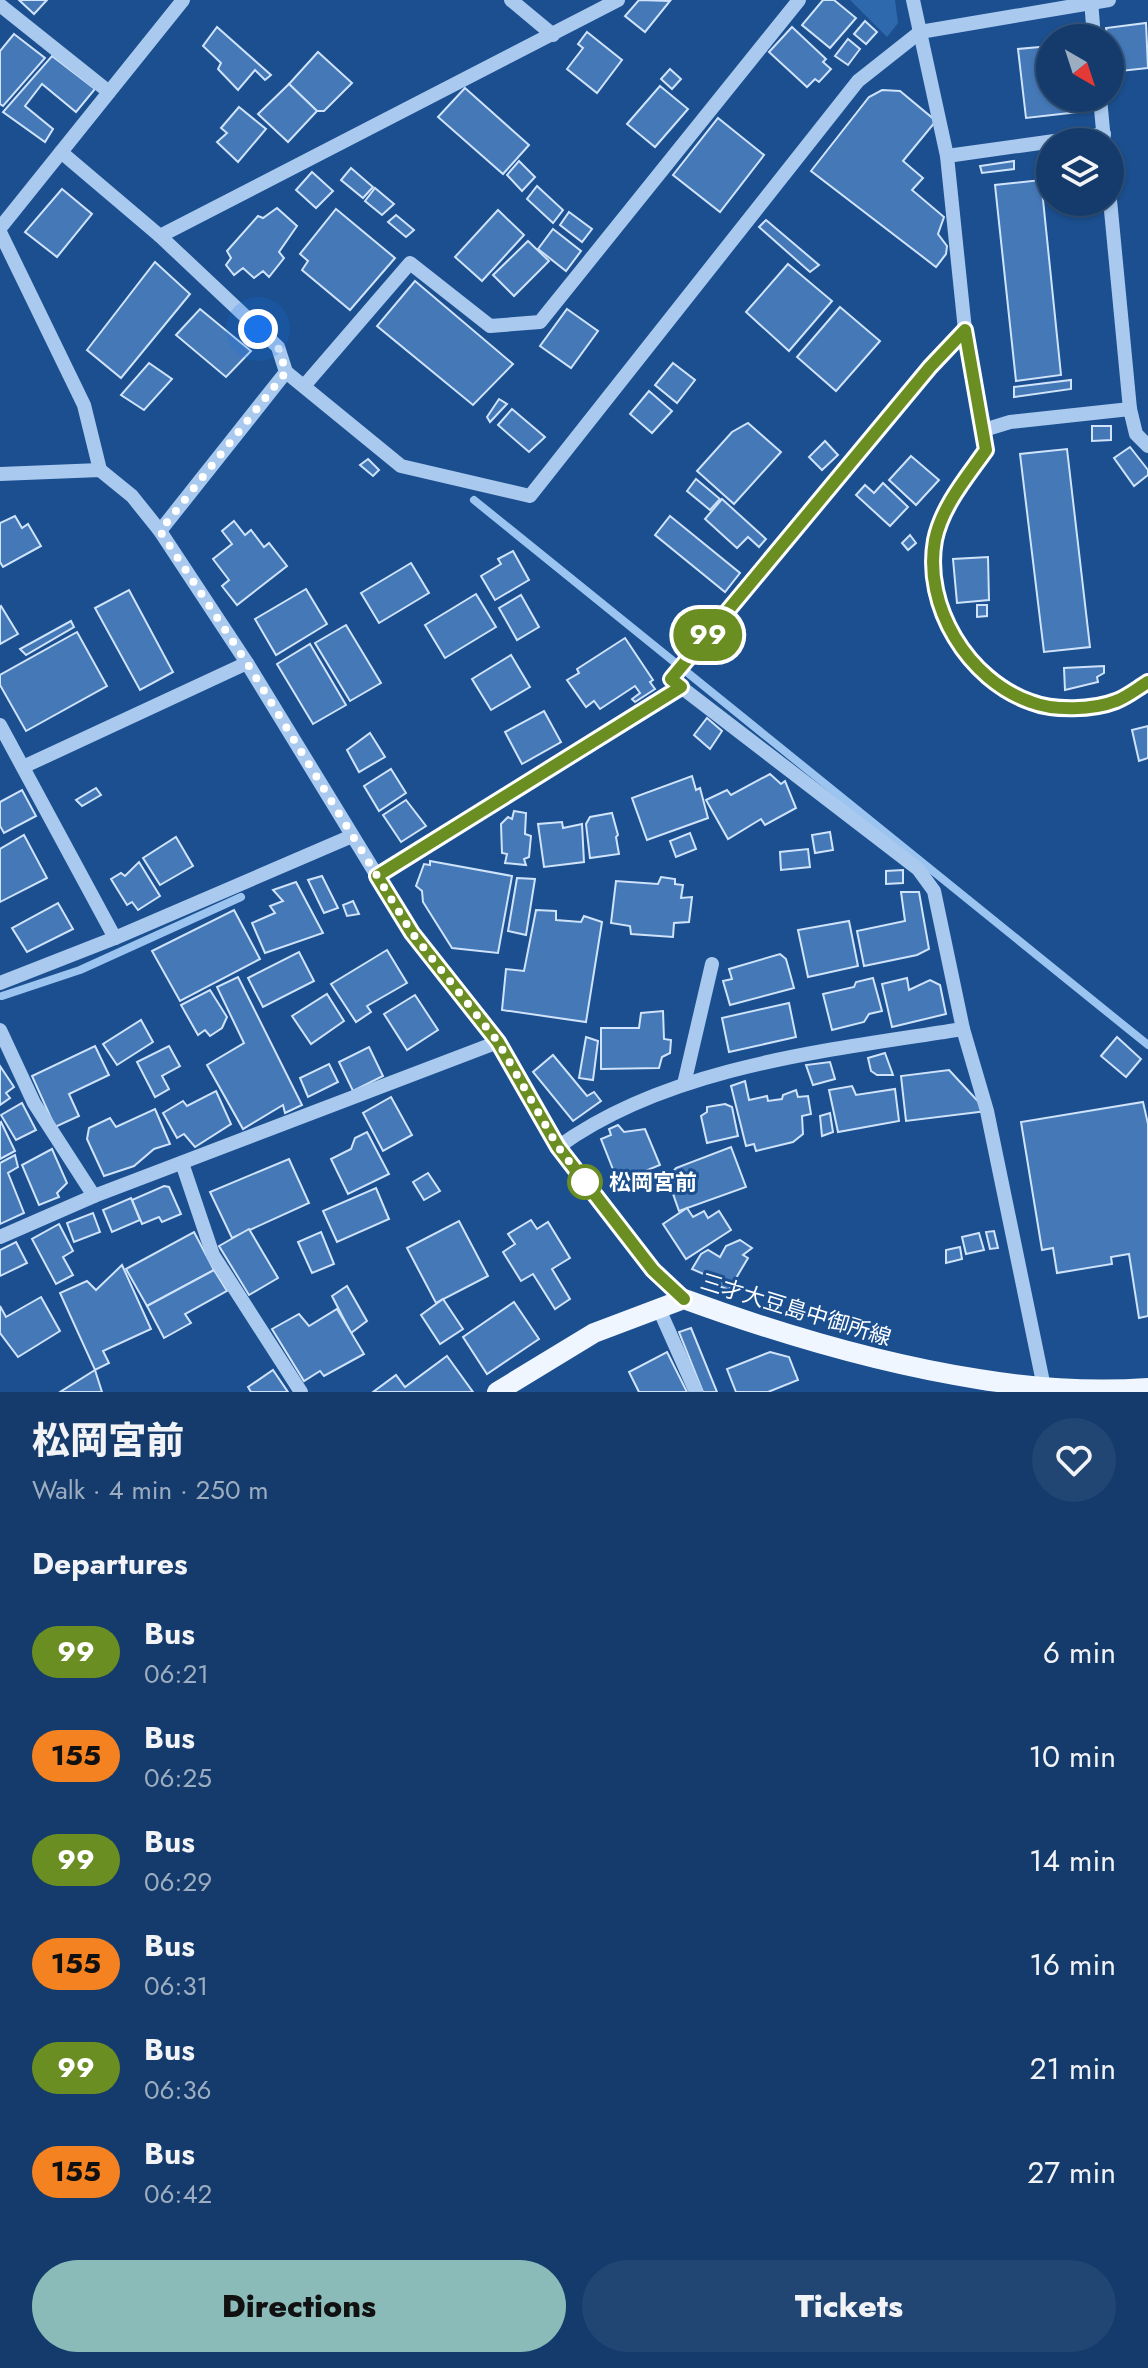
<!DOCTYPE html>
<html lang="en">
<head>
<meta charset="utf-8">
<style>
  body { margin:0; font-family:Jost,"Noto Sans JP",sans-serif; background:#214673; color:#f1f3f6; height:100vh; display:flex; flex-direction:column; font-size:30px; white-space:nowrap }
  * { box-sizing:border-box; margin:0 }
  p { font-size:26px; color:#9dadc1 }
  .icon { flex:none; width:44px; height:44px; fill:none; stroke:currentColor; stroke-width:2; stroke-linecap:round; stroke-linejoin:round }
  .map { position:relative; height:1392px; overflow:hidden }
  .side { display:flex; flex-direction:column; background:#143b6b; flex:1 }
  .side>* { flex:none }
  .badge { padding:0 16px; border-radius:26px; font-size:28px; line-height:52px }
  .needle { width:52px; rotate:141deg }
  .fabs { position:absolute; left:1036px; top:24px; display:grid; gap:16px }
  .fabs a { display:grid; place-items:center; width:88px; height:88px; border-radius:50%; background:#143b6b; box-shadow:0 2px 6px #0004,0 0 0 2px #33557e; font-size:40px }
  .you { position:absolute; width:40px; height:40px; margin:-20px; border:6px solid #fff; border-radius:50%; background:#1a73e8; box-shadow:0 0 0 12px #1a73e833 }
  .map>.badge { position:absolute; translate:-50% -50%; box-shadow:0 0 0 4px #fff }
  h2 { padding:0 32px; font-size:30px; line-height:72px }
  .round { display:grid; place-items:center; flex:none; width:84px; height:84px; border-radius:42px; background:#214673 }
  .headline { display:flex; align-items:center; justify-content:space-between; height:136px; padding:0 32px }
  h1 { font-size:38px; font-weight:800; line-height:60px }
  .primary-button { display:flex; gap:16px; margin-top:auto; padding:16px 32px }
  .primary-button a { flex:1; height:92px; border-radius:48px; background:#8bbbb9; color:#111; font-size:32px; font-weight:800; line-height:92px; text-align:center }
  .primary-button a+a { background:#214673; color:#f1f3f6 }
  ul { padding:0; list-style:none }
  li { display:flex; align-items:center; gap:24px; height:104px; padding:0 32px }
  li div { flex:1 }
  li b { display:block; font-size:30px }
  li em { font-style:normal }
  li .badge { min-width:88px; font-weight:700; text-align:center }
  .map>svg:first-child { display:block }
</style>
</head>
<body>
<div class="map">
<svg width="1148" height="1392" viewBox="0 0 1148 1392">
  <rect width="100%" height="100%" fill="#1b4f8f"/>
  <polygon fill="#2e69ad" points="850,0 895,0 898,23 887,37"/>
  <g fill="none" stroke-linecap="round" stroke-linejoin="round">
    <g stroke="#9cc4f0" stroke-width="8">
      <polyline points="474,500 1148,1045"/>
      <polyline points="2,996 80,970 241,897"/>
    </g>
  </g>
  <g fill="#4478b7" stroke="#cfe3fa" stroke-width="2">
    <polygon points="19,0 47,0 34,14"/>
    <polygon points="639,0 670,1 645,32 625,16"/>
    <polygon points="823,0 834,0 856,18 830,48 802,25"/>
    <polygon points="865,21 877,32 866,44 854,34"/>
    <polygon points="1146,23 1148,68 1111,72 1106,28"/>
    <polygon points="217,27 271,75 265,80 255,70 238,90 218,69 221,63 203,46"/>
    <polygon points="792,27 826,59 823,62 831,69 819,82 815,79 807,87 769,52"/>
    <polygon points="587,32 622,60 597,93 567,69 583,48 578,44"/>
    <polygon points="14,34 45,58 3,106 0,104 0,51"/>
    <polygon points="848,39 860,49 848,65 835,56"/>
    <polygon points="1050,46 1050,98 1086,98 1087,111 1026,118 1018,49"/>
    <polygon points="318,52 352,83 324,111 317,111 289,84"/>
    <polygon points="52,56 95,89 76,112 42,84 25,106 53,129 45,142 3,112"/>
    <polygon points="670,69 681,79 672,89 661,79"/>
    <polygon points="289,84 317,111 288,142 258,114"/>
    <polygon points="660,86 688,109 655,147 627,124"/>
    <polygon points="465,88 529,145 503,174 438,117"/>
    <polygon points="882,90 900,91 936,121 903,161 923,178 912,190 944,217 938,234 947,246 946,254 936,267 811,171 869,97"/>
    <polygon points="239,107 266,129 238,162 217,142 227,133 221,128"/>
    <polygon points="718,118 764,155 720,212 673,175"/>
    <polygon points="519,161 535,177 522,191 507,175"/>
    <polygon points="1014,161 1014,169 982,173 980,166"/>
    <polygon points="351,168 373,187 363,198 341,180"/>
    <polygon points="312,172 333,191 316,208 296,190"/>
    <polygon points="1041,180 1061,375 1016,381 995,185"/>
    <polygon points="537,186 563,210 553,223 527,199"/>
    <polygon points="375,188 394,204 382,215 365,201"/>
    <polygon points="62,189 92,214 57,257 25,232"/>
    <polygon points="277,208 297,226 279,252 284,258 269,277 263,271 254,278 243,268 234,275 226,265 231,258 227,251 258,216 263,218"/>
    <polygon points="336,209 395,258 350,310 302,270 308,261 300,254"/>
    <polygon points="498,210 524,235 482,281 455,257"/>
    <polygon points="569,212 592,229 582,242 560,225"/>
    <polygon points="396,215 414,230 406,237 388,222"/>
    <polygon points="766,220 819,265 810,272 759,227"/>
    <polygon points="553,229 581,251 566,271 538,249"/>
    <polygon points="528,241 549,261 514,296 493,275"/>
    <polygon points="155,262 190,294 121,378 87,350"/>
    <polygon points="788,264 832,301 789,351 746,312"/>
    <polygon points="415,281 513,364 473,405 377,326"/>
    <polygon points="840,307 880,341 836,391 797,357"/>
    <polygon points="200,309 251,351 226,377 176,335"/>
    <polygon points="567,309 598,331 571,368 540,346"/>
    <polygon points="149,363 172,379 144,410 121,395"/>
    <polygon points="673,363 695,380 677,403 655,385"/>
    <polygon points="1071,380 1071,389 1014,397 1014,387"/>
    <polygon points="649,391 672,411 652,433 630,414"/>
    <polygon points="499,399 507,404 490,422 487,417"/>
    <polygon points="512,409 545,437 529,452 498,425"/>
    <polygon points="748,423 781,452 734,504 697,471 732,432"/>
    <polygon points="1092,426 1111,426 1111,440 1092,441"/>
    <polygon points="825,441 838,455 822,470 809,457"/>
    <polygon points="1130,447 1148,470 1148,475 1134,486 1114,458"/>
    <polygon points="1067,449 1090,647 1044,652 1020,454"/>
    <polygon points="911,456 939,480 916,505 889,480"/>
    <polygon points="368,459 379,470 373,476 360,465"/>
    <polygon points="696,479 720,499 710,510 687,491"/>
    <polygon points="883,483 908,507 890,526 856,495 865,485 874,493"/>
    <polygon points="722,499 766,539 759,547 748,537 737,548 705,519"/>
    <polygon points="15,516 22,528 28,524 41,546 3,567 0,562 0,523"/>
    <polygon points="670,516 740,573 725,592 655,535"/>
    <polygon points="234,521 245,535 251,530 264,547 269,543 287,566 237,605 222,586 229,580 213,559 232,544 222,531"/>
    <polygon points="910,535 916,543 908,550 902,543"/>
    <polygon points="513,551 529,580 495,600 481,576 501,564 498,559"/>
    <polygon points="988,557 989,600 957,603 953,559"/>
    <polygon points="411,563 429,593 379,623 361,593"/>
    <polygon points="306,589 327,624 276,655 255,619"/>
    <polygon points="129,590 173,672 140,690 95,608"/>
    <polygon points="476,594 496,627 445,658 425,625"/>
    <polygon points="521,595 539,627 517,640 499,608"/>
    <polygon points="977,605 987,605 987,616 977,617"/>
    <polygon points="1,606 18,634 0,644 0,607"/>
    <polygon points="71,621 74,627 26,655 20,649"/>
    <polygon points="346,625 381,683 350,701 315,643"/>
    <polygon points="77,632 107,686 26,731 0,685 0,675"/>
    <polygon points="625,638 653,680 650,682 655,689 635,702 632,699 640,693 635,686 600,709 594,701 586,707 567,680 579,673 577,669"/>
    <polygon points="310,644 346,705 313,724 277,664"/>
    <polygon points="511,655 530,687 491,710 472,679"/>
    <polygon points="1104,666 1104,673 1097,677 1098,682 1065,690 1064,668"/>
    <polygon points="544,711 561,742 522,764 505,732"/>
    <polygon points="707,718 722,731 710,749 694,735"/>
    <polygon points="1148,726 1148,758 1139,761 1132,730"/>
    <polygon points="370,733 385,757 359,772 347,750"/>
    <polygon points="391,769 406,793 379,811 364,786"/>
    <polygon points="770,774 781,784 785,781 796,808 765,825 761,819 728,839 706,800 727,790 731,795"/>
    <polygon points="692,776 696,790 700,788 708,818 647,840 632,798"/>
    <polygon points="96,788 101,795 82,806 76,800"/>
    <polygon points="22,790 36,816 4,833 0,826 0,802"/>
    <polygon points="406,800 426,826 401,842 383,815"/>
    <polygon points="514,811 526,813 525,834 531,836 529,857 524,859 526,865 505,863 507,854 502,853 501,824 508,817 512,819"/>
    <polygon points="612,813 618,835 616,837 619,854 590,858 586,824 590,817"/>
    <polygon points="562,822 563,828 582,824 584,862 544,867 538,824"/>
    <polygon points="830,832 833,850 815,853 812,835"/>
    <polygon points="690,833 696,849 676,857 670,841"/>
    <polygon points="24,835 47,878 0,902 0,849"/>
    <polygon points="176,837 193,866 160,885 143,858"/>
    <polygon points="808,849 810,867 781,870 780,852"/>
    <polygon points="430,861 512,876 498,953 452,948 423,902 422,891 416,886 424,864 430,865"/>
    <polygon points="139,862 160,896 138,910 132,902 127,905 111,879 121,873 125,876"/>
    <polygon points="903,870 903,883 886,884 886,871"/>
    <polygon points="322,876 338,908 324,913 308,880"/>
    <polygon points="661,877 675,879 675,884 683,885 681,898 692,897 689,922 674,923 673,937 631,934 630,926 611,923 616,881 658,884"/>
    <polygon points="517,878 535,879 526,935 508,931"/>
    <polygon points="296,882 323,933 265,953 252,923 275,913 270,906 283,901 273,890"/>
    <polygon points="901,892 919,892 929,949 917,955 864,966 857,931 905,921"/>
    <polygon points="353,901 359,914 347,916 343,905"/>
    <polygon points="58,903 73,929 27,952 12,928"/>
    <polygon points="234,910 260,959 180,1001 152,951"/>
    <polygon points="536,910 556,911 556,920 581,922 584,916 602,922 586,1022 502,1010 506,969 524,971"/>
    <polygon points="849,921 858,966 808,977 798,930"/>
    <polygon points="387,950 407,983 367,1006 371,1012 356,1022 331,984"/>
    <polygon points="299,952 314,981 263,1007 248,978"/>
    <polygon points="780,954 786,959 794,988 730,1005 723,981 732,979 729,969"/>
    <polygon points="238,977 302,1105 285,1113 283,1105 243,1129 207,1065 244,1043 217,987"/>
    <polygon points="873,978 882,1011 869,1014 864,1022 832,1030 823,994 854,987 856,982"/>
    <polygon points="907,978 909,990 930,980 940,985 946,1014 892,1027 882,984"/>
    <polygon points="210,990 227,1017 222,1028 210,1036 205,1030 198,1035 181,1005"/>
    <polygon points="327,994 344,1021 311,1044 292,1016"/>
    <polygon points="415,995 438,1030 407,1050 384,1014"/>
    <polygon points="789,1003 796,1037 729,1052 722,1018"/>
    <polygon points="663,1011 664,1039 671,1040 670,1053 662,1057 659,1068 601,1069 601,1028 639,1028 641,1013"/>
    <polygon points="141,1020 153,1042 117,1065 103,1044"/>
    <polygon points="586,1037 598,1041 593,1080 579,1078"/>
    <polygon points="1117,1037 1141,1059 1126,1077 1101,1056"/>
    <polygon points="95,1046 109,1075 69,1094 79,1116 55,1127 32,1076"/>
    <polygon points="169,1046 180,1066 162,1076 169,1089 155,1097 137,1062"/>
    <polygon points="369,1047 383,1076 353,1091 339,1062"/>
    <polygon points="885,1053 893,1075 877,1075 871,1071 868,1058"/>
    <polygon points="553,1055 587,1096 594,1092 601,1101 573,1121 533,1072"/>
    <polygon points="830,1062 835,1079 813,1085 806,1065"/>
    <polygon points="329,1064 338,1082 308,1097 300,1078"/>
    <polygon points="0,1066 14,1087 6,1093 10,1098 0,1105"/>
    <polygon points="949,1070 987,1111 906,1121 901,1076"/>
    <polygon points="745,1081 749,1100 767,1096 768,1101 782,1099 783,1095 796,1090 798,1097 808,1096 811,1114 802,1116 803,1134 793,1142 756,1151 754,1144 746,1146 731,1086"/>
    <polygon points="852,1086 856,1095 895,1089 899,1121 838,1132 829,1090"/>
    <polygon points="216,1091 231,1124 195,1147 184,1134 177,1138 163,1113 183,1101 187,1106"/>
    <polygon points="391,1097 412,1135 383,1151 363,1113"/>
    <polygon points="1143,1102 1148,1124 1148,1316 1139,1318 1129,1254 1111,1257 1112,1264 1057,1273 1053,1248 1042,1250 1021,1122"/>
    <polygon points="22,1103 36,1130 16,1140 1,1115"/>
    <polygon points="725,1104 732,1107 738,1136 707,1143 701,1116 707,1112 707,1107"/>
    <polygon points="155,1109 170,1144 154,1149 134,1166 104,1176 87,1139 89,1128 110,1118 116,1127"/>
    <polygon points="830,1113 833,1132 822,1136 820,1116"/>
    <polygon points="1,1122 15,1151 0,1159 0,1123"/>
    <polygon points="618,1125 624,1132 645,1129 660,1165 618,1182 601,1139 611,1135 609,1129"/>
    <polygon points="367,1132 389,1174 348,1194 331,1159 351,1149 355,1138"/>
    <polygon points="731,1147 746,1187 679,1211 672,1191 677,1189 672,1173 676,1168"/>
    <polygon points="52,1149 67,1183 57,1193 59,1197 39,1205 22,1165"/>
    <polygon points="15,1155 18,1167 8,1173 24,1213 0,1224 0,1163"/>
    <polygon points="289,1159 309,1203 232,1238 210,1192"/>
    <polygon points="428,1173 440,1191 424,1200 413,1182"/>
    <polygon points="164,1186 169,1187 181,1214 162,1222 159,1217 142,1224 132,1200"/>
    <polygon points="376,1188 389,1219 337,1242 323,1211"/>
    <polygon points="131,1198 140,1220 112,1232 103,1210"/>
    <polygon points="687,1208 693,1217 704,1211 708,1218 719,1211 731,1230 686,1259 663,1224"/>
    <polygon points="93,1213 100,1232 74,1242 67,1223"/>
    <polygon points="531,1220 537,1229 548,1222 570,1258 552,1269 570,1299 555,1309 533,1274 521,1281 503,1252 515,1244 508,1234"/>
    <polygon points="459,1221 488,1276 436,1303 407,1248"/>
    <polygon points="59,1224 73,1251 63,1257 73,1275 56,1284 32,1239"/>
    <polygon points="249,1229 278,1278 249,1295 219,1246"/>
    <polygon points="994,1231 998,1248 990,1249 986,1232"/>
    <polygon points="194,1232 214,1270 147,1306 126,1269"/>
    <polygon points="321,1232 334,1264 312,1273 298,1242"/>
    <polygon points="979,1233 984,1250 966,1254 962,1237"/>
    <polygon points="740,1240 752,1248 743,1255 748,1258 729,1290 719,1286 722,1282 692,1269 701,1254 708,1250 720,1257 726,1246"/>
    <polygon points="16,1242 27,1263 0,1276 0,1250"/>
    <polygon points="960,1247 962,1259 946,1263 946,1250"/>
    <polygon points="122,1265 151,1329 103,1351 109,1363 95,1370 60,1293 87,1281 96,1290"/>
    <polygon points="214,1270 227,1291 185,1314 191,1323 164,1338 147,1306"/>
    <polygon points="347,1286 367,1321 351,1333 332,1296"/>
    <polygon points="41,1297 60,1331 18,1357 0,1333 0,1306 6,1317"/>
    <polygon points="443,1299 463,1329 440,1344 421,1315"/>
    <polygon points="514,1302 539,1339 487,1374 463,1337"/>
    <polygon points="337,1309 364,1354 324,1376 320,1371 304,1381 272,1329 299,1314 309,1326"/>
    <polygon points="691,1328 717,1392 703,1392 679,1332"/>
    <polygon points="667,1352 687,1392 639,1392 629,1372"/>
    <polygon points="770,1352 789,1357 798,1380 768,1392 736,1392 727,1369"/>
    <polygon points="447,1356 473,1392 373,1392 396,1375 405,1387"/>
    <polygon points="95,1370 102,1392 60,1392"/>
    <polygon points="273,1370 288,1392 251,1392 248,1387"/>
  </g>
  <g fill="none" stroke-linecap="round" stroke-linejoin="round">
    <g stroke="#a9c9ee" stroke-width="14">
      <polyline points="511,0 553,35"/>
      <path d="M 913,0 L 947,156 L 965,330 L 986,450 C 967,477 941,506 935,540 C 924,606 968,681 1031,703 C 1054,711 1094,710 1116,701 C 1127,697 1138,688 1148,682"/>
      <polyline points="1091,0 1094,38"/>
      <polyline points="0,5 109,92"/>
      <polyline points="1100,98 1104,141"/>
      <polyline points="61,152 160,236 278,347 286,372"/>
      <polyline points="947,156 1104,134"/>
      <polyline points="1110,200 1130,409 1136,434 1148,446"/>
      <polyline points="0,228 183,0"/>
      <polyline points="0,232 84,405 100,470"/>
      <polyline points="160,236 618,0"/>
      <polyline points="304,386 410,263 490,326 540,322 799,0"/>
      <polyline points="984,430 1010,422 1130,409"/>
      <polyline points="0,474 100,470 132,496 160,531 247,663 412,933 498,1042 558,1147 653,1270 684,1299"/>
      <polyline points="160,531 286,372 401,466 530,496 858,81 920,32 1109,0"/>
      <polyline points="681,687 918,869 934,891 963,1029 987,1111 1045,1392"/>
      <polyline points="0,725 115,938"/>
      <polyline points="25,766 247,663"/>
      <polyline points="377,876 681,687 671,679 930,367 965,330"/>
      <polyline points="0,983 115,938 352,836"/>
      <polyline points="0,1030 34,1103 94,1196"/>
      <polyline points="684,1084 712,964"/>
      <path d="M 558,1147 C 669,1066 830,1050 963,1029"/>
      <polyline points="182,1163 213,1255 301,1392"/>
      <polyline points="0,1237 94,1196 498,1042"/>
      <polyline points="659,1309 696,1392"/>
    </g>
    <path stroke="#f0f6ff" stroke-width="20" d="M 497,1392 L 594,1333 L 684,1299 C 780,1334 876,1363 978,1379 C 1033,1388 1092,1392 1148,1388"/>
  </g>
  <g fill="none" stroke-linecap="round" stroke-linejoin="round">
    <g stroke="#fff" stroke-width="18">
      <path id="line" d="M 684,1299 L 653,1270 L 558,1147 L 498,1042 L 412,933 L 377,876 L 681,687 L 671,679 L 930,367 L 965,330 L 986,450 C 967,477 942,506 935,540 C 923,606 968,680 1031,702 C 1054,711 1093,710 1116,701 C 1127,697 1138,688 1148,682"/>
    </g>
    <use href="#line" stroke="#6b8e23" stroke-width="12"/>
    <polyline stroke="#fff" stroke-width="8" stroke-dasharray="0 14.4" points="258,329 278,347 286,372 160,531 247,663 412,933 498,1042 558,1147 585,1182"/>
  </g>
  <circle fill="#fff" stroke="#6b8e23" stroke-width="4" cx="585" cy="1182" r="16"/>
  <g text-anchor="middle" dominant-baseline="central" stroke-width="6" stroke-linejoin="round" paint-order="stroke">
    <g font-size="22" font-weight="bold" fill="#fff" stroke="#1b4f8f" text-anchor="start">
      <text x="609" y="1182">松岡宮前</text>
    </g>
    <g font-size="22" fill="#fff" stroke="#1b4f8f">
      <text transform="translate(796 1309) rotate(17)">三才大豆島中御所線</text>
    </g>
  </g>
</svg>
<div class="fabs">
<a><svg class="needle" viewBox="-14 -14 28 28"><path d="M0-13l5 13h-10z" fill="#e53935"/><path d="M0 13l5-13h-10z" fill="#9dadc1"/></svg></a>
<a><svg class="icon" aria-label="layers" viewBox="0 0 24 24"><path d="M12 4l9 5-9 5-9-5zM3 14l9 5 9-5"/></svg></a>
</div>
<div class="you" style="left:258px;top:329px"></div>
<b class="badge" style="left:708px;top:635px;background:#6b8e23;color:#fff">99</b>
</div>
<section class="side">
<div class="headline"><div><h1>松岡宮前</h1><p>Walk · 4 min · 250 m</p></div><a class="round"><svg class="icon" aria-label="heart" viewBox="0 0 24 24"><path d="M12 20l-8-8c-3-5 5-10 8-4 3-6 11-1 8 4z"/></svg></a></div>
<h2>Departures</h2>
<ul>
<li><span class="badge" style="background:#6b8e23;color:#fff">99</span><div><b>Bus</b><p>06:21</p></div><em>6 min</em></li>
<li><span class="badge" style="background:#f58220;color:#111">155</span><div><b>Bus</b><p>06:25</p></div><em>10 min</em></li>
<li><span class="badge" style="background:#6b8e23;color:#fff">99</span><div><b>Bus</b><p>06:29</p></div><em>14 min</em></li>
<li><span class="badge" style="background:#f58220;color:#111">155</span><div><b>Bus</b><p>06:31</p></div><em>16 min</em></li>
<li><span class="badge" style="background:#6b8e23;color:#fff">99</span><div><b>Bus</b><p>06:36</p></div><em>21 min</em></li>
<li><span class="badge" style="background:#f58220;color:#111">155</span><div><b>Bus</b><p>06:42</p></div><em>27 min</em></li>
</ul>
<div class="primary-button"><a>Directions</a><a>Tickets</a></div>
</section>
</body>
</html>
